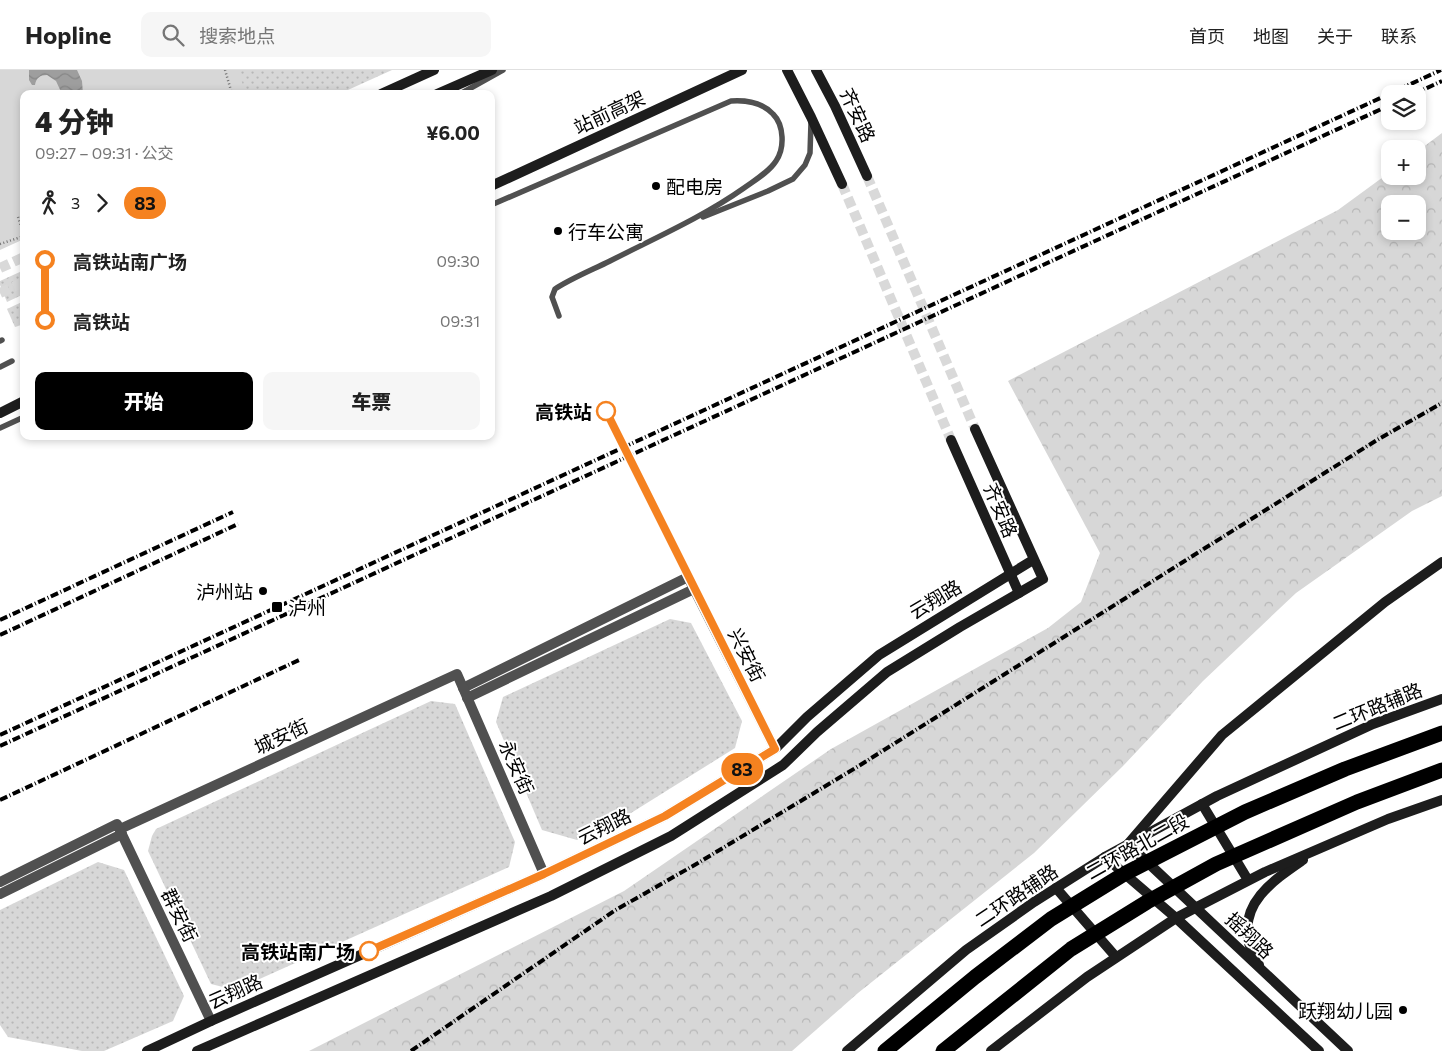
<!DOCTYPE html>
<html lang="zh">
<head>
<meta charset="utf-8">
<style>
  body { margin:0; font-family:Commissioner,"Noto Sans SC",sans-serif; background:#f6f6f6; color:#222; height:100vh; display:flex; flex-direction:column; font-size:19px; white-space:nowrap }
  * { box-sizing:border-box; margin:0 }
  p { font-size:16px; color:#767676 }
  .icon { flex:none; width:28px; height:28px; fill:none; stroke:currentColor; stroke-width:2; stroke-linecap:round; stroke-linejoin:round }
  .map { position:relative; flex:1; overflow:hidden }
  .details { position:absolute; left:20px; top:20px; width:475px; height:350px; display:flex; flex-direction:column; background:#fff; border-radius:10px; box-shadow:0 2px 8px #0003 }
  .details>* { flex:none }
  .badge { padding:0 10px; border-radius:16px; font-size:18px; line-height:32px }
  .buttons { position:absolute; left:1381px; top:15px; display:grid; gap:10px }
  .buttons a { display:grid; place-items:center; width:45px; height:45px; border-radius:10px; background:#fff; box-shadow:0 2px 8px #0003; font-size:25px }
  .map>.badge { position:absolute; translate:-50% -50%; box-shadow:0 0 0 2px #fff }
  .legs { display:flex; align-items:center; gap:8px; height:55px; padding:0 15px; font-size:16px }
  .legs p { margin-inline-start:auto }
  .overview { display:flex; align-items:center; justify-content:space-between; height:85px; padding:0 15px }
  h1 { font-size:28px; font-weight:800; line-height:38px }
  .primary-button { display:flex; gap:10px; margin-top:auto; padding:10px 15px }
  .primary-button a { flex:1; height:58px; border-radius:10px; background:#000; color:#fff; font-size:20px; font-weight:800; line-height:58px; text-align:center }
  .primary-button a+a { background:#f6f6f6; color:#222 }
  ul { padding:0 15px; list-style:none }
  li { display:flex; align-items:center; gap:18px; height:60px; font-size:19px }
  li i { display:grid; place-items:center; width:8px; height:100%; margin:0 6px; background:currentColor }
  li i::after { content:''; width:12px; height:12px; margin:-6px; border:4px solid; border-radius:50%; background:#fff }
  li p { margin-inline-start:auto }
  li:first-child i { background:linear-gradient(#0000 50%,currentColor 0) }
  li:last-child i { background:linear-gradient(currentColor 50%,#0000 0) }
  header { display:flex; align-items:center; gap:30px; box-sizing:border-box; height:70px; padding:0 25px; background:#fff; border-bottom:1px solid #e0e0e0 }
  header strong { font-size:24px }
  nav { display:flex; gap:28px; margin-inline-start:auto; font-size:18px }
  .search { width:350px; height:45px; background:#f6f6f6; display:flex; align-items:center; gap:12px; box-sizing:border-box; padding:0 18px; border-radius:10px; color:#767676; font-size:19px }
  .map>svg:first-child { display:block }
</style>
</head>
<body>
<header>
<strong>Hopline</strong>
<div class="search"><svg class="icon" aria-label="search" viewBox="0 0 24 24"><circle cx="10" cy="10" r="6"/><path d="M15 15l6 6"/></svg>搜索地点</div>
<nav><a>首页</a><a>地图</a><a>关于</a><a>联系</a></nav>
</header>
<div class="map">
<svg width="1442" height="981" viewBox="0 0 1442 981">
  <defs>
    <pattern id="grass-dots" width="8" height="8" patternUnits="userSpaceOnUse" patternTransform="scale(1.25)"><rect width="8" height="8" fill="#d7d7d7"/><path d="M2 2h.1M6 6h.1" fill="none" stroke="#b7b7b7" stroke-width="1.8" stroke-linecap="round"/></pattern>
    <pattern id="forest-crowns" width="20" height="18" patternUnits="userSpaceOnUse" patternTransform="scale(1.25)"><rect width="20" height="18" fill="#d7d7d7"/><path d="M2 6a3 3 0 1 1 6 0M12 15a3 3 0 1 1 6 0" fill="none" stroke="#b7b7b7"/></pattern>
    <pattern id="water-waves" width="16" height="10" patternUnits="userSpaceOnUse" patternTransform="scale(1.25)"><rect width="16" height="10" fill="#9e9e9e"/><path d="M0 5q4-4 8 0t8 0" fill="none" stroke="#868686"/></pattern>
  </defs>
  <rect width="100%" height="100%" fill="#fff"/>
  <g fill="url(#grass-dots)">
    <polygon points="211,0 392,0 339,24 214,24"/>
    <polygon points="22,201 24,224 7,232 0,215 0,211"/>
    <polygon points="24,231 24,254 15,257 7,239"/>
    <polygon points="670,549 691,553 742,651 735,678 631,743 577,770 542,760 496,652 503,627"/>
    <polygon points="431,631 455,634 515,772 509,797 235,920 211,914 148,781 152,766 156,759"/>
    <polygon points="98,792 124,800 184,926 173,951 104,981 82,981 8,967 0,955 0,840"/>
  </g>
  <path fill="url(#forest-crowns)" fill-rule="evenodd" d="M 1442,63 L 1442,426 L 1412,441 L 1296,523 L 1203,611 L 1123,696 L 1034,783 L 858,923 L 792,981 L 309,981 L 624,821 L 831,679 L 1048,558 L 1081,532 L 1100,483 L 1008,311 L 1338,140 L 1390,102 L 1390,106 L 1418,106 L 1418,81 ZM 1390,134 L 1418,134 L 1418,161 L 1390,161 Z"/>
  <polygon fill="#d7d7d7" points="0,0 238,0 246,24 24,24 24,169 0,180"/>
  <path fill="url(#water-waves)" d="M 29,0 L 77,0 L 82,11 L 83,24 L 62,24 L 56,11 L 47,5 C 40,5 36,8 35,15 L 32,15 L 29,10 Z"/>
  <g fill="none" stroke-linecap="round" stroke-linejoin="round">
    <g stroke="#d9d9d9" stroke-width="10" stroke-dasharray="10 5" stroke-linecap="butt">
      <polyline points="867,106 975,359"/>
      <polyline points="842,114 951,370"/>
      <polyline points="0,198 24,187"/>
      <polyline points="0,223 24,212"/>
    </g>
    <g stroke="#727272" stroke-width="2.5" stroke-dasharray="1 2.5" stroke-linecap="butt">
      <polyline points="225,0 232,24"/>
      <polyline points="18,147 24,165"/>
      <polyline points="0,174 24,166"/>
    </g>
    <g stroke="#505050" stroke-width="5.5">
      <polyline points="460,24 503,0"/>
      <path d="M 491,135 L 731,31 C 746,30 762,32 773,44 C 784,55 785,78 776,91 C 769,102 755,110 744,118 C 703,147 655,168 610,191 C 592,200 572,208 555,219 L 552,227 L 559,246"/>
      <polyline points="703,147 768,121 793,109 805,95 810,83 811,52"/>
      <polyline points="0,271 2,270"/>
      <polyline points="0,297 12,291"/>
      <polyline points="0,358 24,347"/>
      <polyline points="666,461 688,507"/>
    </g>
    <g stroke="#505050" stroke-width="10">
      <polyline points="463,618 688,507 775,679"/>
      <polyline points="467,628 694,519"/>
      <polyline points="120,759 457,604 544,804"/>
      <polyline points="0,812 117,754 211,951"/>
      <polyline points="0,824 122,764"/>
    </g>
    <g stroke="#1d1d1d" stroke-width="10">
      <polyline points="787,0 811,47 842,114"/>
      <polyline points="816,0 835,36 867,106"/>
      <polyline points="381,24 434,0"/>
      <polyline points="437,24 492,0"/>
      <polyline points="491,116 742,0"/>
      <polyline points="0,343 24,331"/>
      <polyline points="951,370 1019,523"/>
      <polyline points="1202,734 1248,810"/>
      <polyline points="1105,787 1176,848 1319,981"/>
      <polyline points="1056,818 1116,887"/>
      <path d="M 1259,895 C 1256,888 1251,881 1249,873 C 1239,833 1274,810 1303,790"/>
      <polyline points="147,981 211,951 544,804 665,746 775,679 807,647 879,585 1033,490"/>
      <polyline points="197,981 551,826 671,766 783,695 817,662 887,602 960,557 1043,509 975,359"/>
      <polyline points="847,981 966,880 1034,832 1105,787 1217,726 1373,654 1442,629"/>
      <polyline points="991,981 1087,907 1176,848 1195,838 1265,802 1388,749 1442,730"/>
      <polyline points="1348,981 1128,774 1222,665 1385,532 1442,492"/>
    </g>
    <g stroke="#000" stroke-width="15">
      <polyline points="885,981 975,907 1051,849 1124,804 1245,742 1345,699 1442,663"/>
      <polyline points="943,981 1071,879 1147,832 1216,794 1357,732 1442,700"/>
    </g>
    <g stroke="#000" stroke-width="4" stroke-dasharray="8 2.5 1 2.5" stroke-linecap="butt">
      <polyline points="1414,24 1442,11"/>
      <polyline points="0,550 233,442"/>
      <polyline points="0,565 238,454"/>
      <polyline points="0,665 1441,0"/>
      <polyline points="0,676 1390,35"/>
      <polyline points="0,730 299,590"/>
      <polyline points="411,981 614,841 698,793 857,697 1377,370 1442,333"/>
    </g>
  </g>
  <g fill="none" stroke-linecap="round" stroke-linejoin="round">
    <g stroke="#fff" stroke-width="11">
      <polyline id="line-1" points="369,881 544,804 665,746 775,679 606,341"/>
    </g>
    <use href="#line-1" stroke="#f58220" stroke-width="8"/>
  </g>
  <g fill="#000" stroke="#fff" stroke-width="2">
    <circle cx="656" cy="116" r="5"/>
    <circle cx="558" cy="161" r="5"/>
    <circle cx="263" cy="521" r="5"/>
    <rect x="271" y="531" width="12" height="12" rx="2.5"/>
    <circle cx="1403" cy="940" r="5"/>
  </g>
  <g fill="#fff" stroke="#f58220" stroke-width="2.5">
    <circle cx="606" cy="341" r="9"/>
    <circle cx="369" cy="881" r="9"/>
  </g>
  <g text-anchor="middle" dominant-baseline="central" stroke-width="4" stroke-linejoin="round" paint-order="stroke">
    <g font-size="19" fill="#000" stroke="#fff">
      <text transform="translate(609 42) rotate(-25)">站前高架</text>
      <text transform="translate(858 45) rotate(65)">齐安路</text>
      <text transform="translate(1001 440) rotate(67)">齐安路</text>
      <text transform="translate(935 529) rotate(-31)">云翔路</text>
      <text transform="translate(747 585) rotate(63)">兴安街</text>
      <text transform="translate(1377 636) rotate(-22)">二环路辅路</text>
      <text transform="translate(281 666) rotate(-25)">城安街</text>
      <text transform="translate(517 697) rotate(66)">永安街</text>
      <text transform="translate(604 756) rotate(-26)">云翔路</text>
      <text transform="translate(1137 776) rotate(-29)">二环路北二段</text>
      <text transform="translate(1016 825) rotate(-34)">二环路辅路</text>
      <text transform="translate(180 845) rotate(64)">群安街</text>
      <text transform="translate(1250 865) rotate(43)">摇翔路</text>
      <text transform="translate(235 921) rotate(-24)">云翔路</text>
    </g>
    <g font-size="19" fill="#000" stroke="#fff" text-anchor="start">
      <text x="666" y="116">配电房</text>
      <text x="568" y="161">行车公寓</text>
      <text x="253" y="521" text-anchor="end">泸州站</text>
      <text x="288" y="537">泸州</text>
      <text x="1393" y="940" text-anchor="end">跃翔幼儿园</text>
    </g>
    <g font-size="19" font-weight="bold" fill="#000" stroke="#fff" text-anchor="end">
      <text x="592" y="341">高铁站</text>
      <text x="355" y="881">高铁站南广场</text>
    </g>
  </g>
</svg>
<div class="buttons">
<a><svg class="icon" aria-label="layers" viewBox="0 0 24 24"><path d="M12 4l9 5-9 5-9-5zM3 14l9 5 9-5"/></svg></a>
<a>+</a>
<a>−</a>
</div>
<b class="badge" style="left:742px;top:699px;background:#f58220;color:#111">83</b>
<section class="details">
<div class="overview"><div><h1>4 分钟</h1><p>09:27 – 09:31 · 公交</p></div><b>¥6.00</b></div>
<div class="legs"><svg class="icon" aria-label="walk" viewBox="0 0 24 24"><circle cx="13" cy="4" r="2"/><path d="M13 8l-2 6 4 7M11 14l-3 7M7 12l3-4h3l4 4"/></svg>3<svg class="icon" aria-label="forward" viewBox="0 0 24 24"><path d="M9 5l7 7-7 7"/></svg><b class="badge" style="background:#f58220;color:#111">83</b></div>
<ul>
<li><i style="color:#f58220"></i><b>高铁站南广场</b><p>09:30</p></li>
<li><i style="color:#f58220"></i><b>高铁站</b><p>09:31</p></li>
</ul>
<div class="primary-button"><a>开始</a><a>车票</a></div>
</section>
</div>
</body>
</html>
